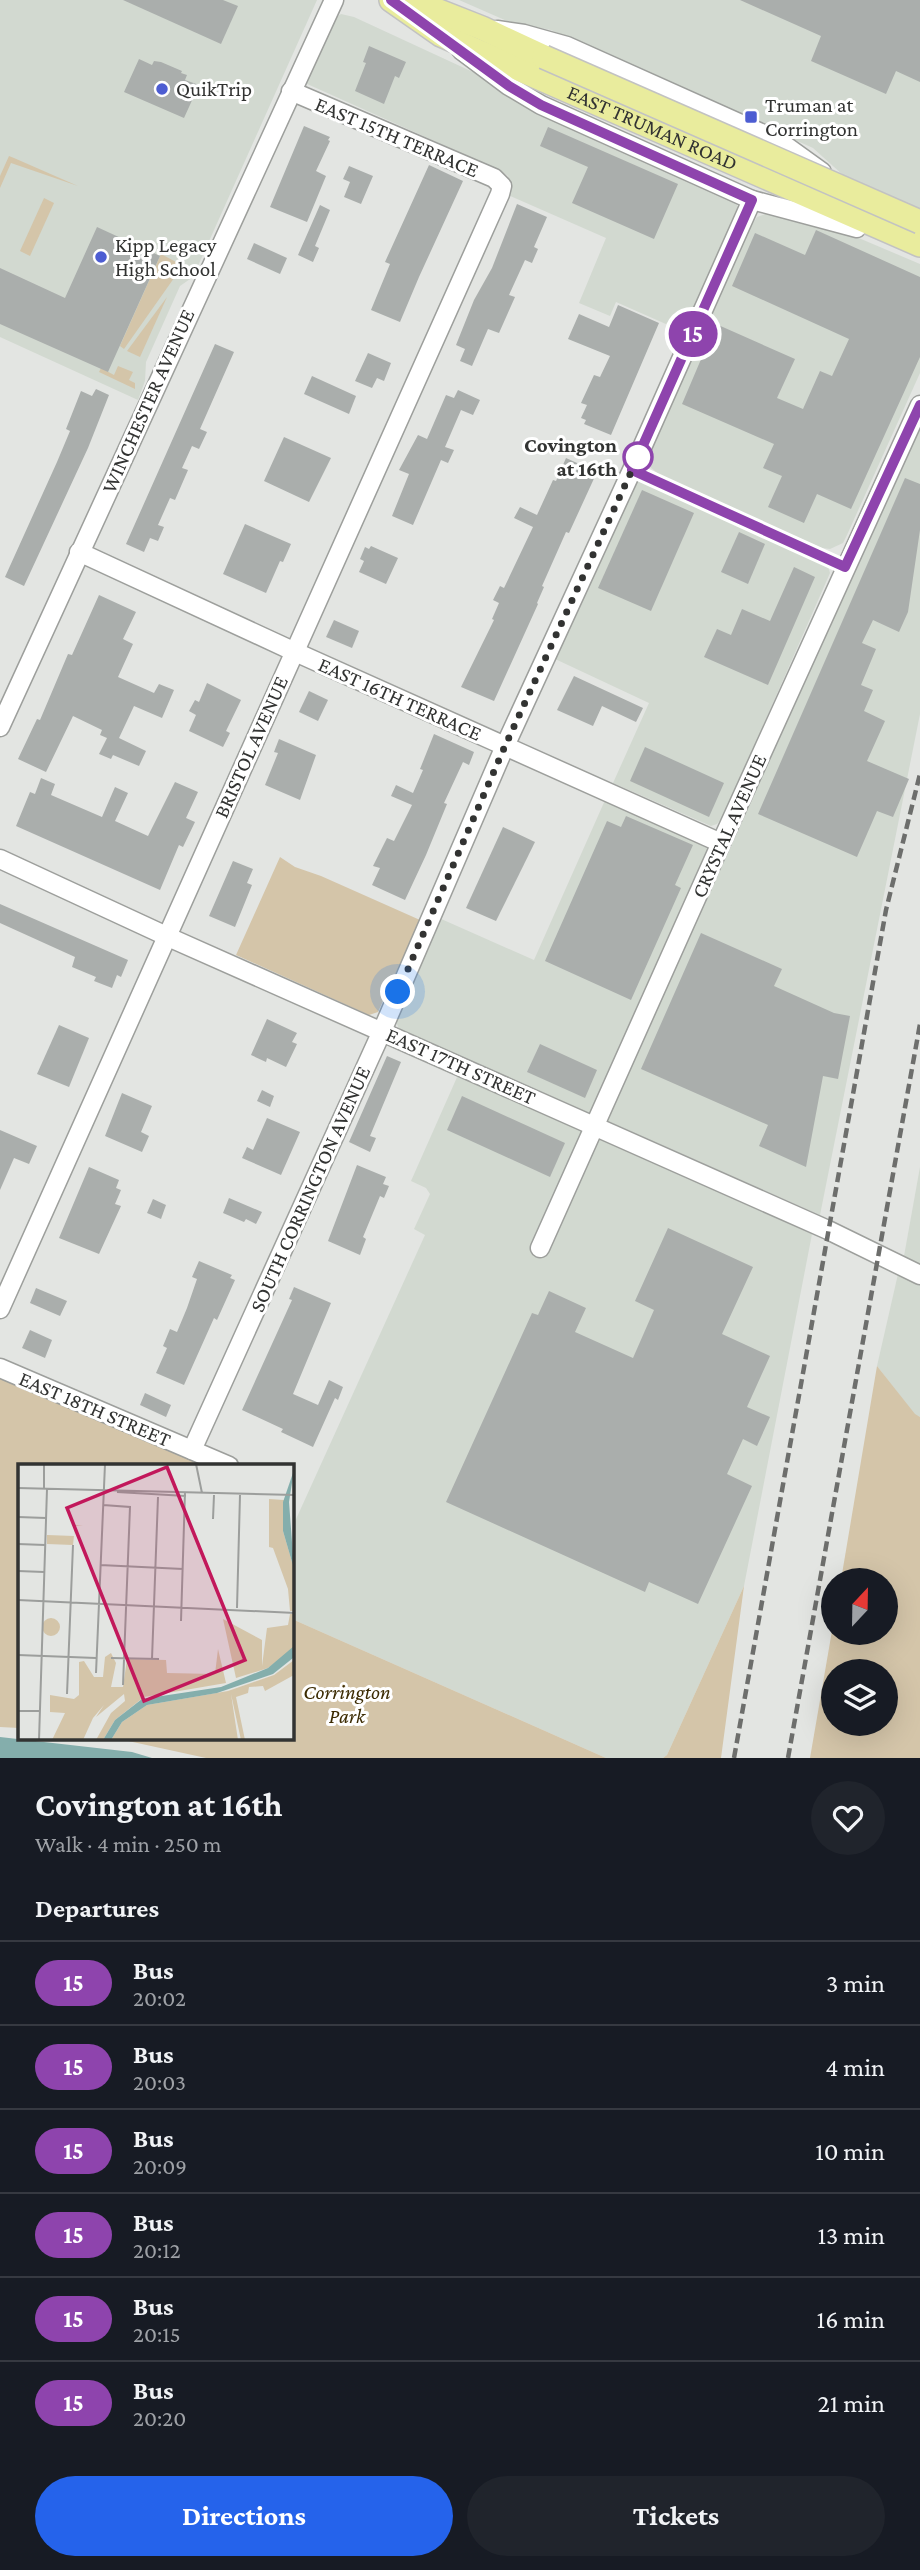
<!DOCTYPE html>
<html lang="en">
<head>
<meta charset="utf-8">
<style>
  body { margin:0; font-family:"Crimson Pro",serif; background:#20242c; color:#f1f3f6; height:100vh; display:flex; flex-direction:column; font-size:26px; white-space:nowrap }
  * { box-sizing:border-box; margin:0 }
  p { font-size:23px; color:#9ea1a6 }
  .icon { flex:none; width:38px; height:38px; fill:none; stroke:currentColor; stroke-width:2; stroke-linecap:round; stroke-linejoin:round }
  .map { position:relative; height:1758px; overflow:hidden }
  .panel { display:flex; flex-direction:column; background:#171b24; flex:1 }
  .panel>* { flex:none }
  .badge { padding:0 14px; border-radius:23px; font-size:24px; line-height:46px }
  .needle { width:46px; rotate:22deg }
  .buttons { position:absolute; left:821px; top:1568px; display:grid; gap:14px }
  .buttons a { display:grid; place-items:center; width:77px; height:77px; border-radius:50%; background:#171b24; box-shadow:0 7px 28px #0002; font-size:35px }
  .you { position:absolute; width:35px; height:35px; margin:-18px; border:5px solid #fff; border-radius:50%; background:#1a73e8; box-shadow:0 0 0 10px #1a73e833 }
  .map>.badge { position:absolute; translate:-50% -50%; box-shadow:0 0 0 4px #fff }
  h2 { padding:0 35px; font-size:26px; line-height:63px }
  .round { display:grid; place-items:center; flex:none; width:74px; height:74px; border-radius:37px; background:#20242c }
  .headline { display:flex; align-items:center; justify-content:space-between; height:119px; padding:0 35px }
  h1 { font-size:33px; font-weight:700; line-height:52px }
  .cta { display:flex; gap:14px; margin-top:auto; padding:14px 35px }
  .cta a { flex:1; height:80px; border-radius:42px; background:#2563eb; color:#fff; font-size:28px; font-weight:700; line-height:80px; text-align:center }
  .cta a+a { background:#20242c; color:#f1f3f6 }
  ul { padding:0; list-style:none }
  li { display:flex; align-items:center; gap:21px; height:84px; padding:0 35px; border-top:2px solid #363941 }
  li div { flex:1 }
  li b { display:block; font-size:26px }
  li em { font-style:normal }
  li .badge { min-width:77px; font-weight:700; text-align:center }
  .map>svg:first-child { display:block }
</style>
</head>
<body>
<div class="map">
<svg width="920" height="1758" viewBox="0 0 920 1758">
  <rect width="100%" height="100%" fill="#e3e5e2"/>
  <g fill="#d2d9d0">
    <polygon points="0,0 317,0 193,277 180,286 146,362 145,381 138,400 0,337"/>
    <polygon points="459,0 920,0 920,213 854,185 813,148 551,30 507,21"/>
    <polygon points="341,14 354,17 488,79 511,97 532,108 734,199 738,207 735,216 684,332 616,302 610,316 579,303 606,238 508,195 510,185 508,176 499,170 305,83 333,19"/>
    <polygon points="768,213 854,236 920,264 920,373 847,535 843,543 830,549 822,548 662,477 650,467 648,460 648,454 751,226 757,217"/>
    <polygon points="920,422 920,714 820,1215 399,1029 395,1019 439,918 534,960 606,798 726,853"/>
    <polygon points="636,482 644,482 818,562 828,566 830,573 724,815 717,824 711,826 613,783 649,703 553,658"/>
    <polygon points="458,1075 812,1234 744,1586 667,1755 663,1758 606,1758 292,1619 292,1528 425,1235 414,1229 430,1194 426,1188 411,1181"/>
    <polygon points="920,1167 920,1264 904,1256"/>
    <polygon points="898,1274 920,1285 920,1417 915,1415 877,1366"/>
  </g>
  <g fill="#d4c5a9" fill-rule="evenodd">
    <polygon points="9,156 14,158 78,186 11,163 0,188 0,176"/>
    <polygon points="44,198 54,203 30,256 20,251"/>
    <polygon points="161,254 178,263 179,271 124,349 120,346"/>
    <polygon points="167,297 140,357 127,351"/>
    <polygon points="118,366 133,372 129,380 135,383 135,389 99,372 101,368 114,375"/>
    <polygon points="280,857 295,867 321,876 420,920 378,1012 369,1015 236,955"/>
    <path d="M 877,1366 L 915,1414 L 920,1417 L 920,1758 L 810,1758 L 833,1625 L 833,1633 L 886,1633 L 886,1580 L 841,1580 ZM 833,1671 L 886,1671 L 886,1724 L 833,1724 Z"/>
    <polygon points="0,1373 215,1466 19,1466 19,1728 0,1727"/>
    <polygon points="744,1586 721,1758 663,1758 667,1755"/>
    <polygon points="292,1619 606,1758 206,1758 119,1739 292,1739"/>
  </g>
  <polygon fill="#84aeac" points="0,1737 132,1752 152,1758 0,1758"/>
  <g fill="#aaaeac">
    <polygon points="123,0 223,0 238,6 221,44"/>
    <polygon points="740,0 920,0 920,82 896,71 886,94 811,61 821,36"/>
    <polygon points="369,46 406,62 399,78 395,76 384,104 355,91 366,63 363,62"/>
    <polygon points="139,59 152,65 154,61 161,62 182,71 181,73 187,75 185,80 199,85 184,118 124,92"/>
    <polygon points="304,126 330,137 328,140 330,141 316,171 326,176 307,222 270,207"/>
    <polygon points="548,127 678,184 654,239 572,203 588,167 540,146"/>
    <polygon points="429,165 463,181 419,277 400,322 371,310 390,264 385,262"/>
    <polygon points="349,166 373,176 361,204 344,197 350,182 343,179"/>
    <polygon points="517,204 547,217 534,247 538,249 532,263 525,260 509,295 515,297 499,333 488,329 472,366 460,361 465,349 456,345 474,300 492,268"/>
    <polygon points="320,205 330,210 315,246 319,248 313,262 298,255"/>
    <polygon points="97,227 160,256 108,372 0,324 0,268 65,298"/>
    <polygon points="816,230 920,277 920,357 851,509 817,494 804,523 768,507 782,476 763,468 774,444 682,404 716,324 795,359 777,398 803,409 820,371 832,376 849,339 732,286 755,233 805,255"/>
    <polygon points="254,243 287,258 280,274 247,259"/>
    <polygon points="618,305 659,323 611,435 584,424 586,420 581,418 587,405 581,403 594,375 600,377 610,356 568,339 579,314 609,327"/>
    <polygon points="215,344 234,352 200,429 207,432 199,449 192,446 182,468 188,470 175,500 170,498 158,525 164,527 158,541 150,538 144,552 126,544"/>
    <polygon points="368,353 391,363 384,381 377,378 372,388 355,381"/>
    <polygon points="312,376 356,396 349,414 304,394"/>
    <polygon points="96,389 109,395 88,448 24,586 5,577 57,462 70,431 66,429 81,391 92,396"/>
    <polygon points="458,390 480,400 473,415 461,410 445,447 454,450 448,463 441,460 413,525 392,516 409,474 399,470 418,435 427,439 446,395 454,398"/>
    <polygon points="284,437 331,458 309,502 264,481"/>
    <polygon points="566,458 597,472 569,533 566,532 542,586 544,587 537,603 538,604 494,701 461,687 494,620 492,619 499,603 493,600 500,586 504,588 533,527 514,518 520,507 537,515 553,480 556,481"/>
    <polygon points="905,478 920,484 920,530 908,612 899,632 873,620 862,643 876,649 861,685 873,690 864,711 885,721 867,761 909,779 893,817 877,811 857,857 758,814"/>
    <polygon points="642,490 694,513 651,611 598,588"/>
    <polygon points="245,524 291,544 283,562 280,561 266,593 223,574"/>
    <polygon points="739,532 765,544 748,584 721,572"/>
    <polygon points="371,546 398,558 386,584 359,572 364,561 360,559 365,547 369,549"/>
    <polygon points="794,567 815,577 768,685 704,657 717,629 731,635 742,609 770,621"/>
    <polygon points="99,595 136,612 123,639 133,644 118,677 154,693 159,684 174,690 162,718 134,706 119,738 146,751 139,766 113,755 111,759 99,754 107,738 100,735 102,730 73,716 46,772 18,759 37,719 40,720 68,654 72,655"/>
    <polygon points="334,620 359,631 352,648 326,637"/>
    <polygon points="574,676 643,708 636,722 602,706 593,726 557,710"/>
    <polygon points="207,683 241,700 226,731 230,733 223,747 189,731 196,715 189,711 195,700 199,702"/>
    <polygon points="309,691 328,700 318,721 299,712"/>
    <polygon points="434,734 474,752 469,765 463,762 444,803 447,804 426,855 405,900 372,885 380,868 373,866 387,838 394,841 412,805 391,796 396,785 413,793 423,770 420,769"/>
    <polygon points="279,739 316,755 300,800 265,785 278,753 274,752"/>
    <polygon points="645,747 724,783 709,817 630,781"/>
    <polygon points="41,778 55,784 51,795 102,817 115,787 128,793 115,821 148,836 175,782 198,792 186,818 195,822 183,847 179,845 160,890 16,826 30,792 35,794"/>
    <polygon points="626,816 693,845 675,885 681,888 631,1000 545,961 607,821 621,827"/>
    <polygon points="503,827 535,842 496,921 466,908"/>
    <polygon points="233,861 253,869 247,883 252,885 235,927 209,916"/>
    <polygon points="0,904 128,960 121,977 117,975 112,988 94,981 96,977 72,967 75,957 0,923"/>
    <polygon points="701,933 782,969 774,986 834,1013 850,1016 838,1079 823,1076 806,1167 759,1146 768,1125 641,1069"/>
    <polygon points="267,1019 297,1033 292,1042 297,1044 286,1067 267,1058 266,1062 251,1055"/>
    <polygon points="59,1025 89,1038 69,1087 37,1074"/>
    <polygon points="540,1044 597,1070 585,1098 527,1072"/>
    <polygon points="387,1056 401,1062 370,1136 376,1138 370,1152 349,1142"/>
    <polygon points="262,1090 274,1096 270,1107 257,1101"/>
    <polygon points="122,1093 152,1106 141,1132 149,1136 142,1152 105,1136"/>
    <polygon points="462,1096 565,1143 550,1177 447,1130"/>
    <polygon points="267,1118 300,1132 281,1175 242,1158 247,1147 253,1150"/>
    <polygon points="0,1130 37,1146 29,1164 14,1158 0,1190"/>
    <polygon points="357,1165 386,1177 383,1184 389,1186 384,1198 380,1196 363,1237 366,1239 360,1255 328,1241"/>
    <polygon points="89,1167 119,1180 116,1188 121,1190 115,1204 121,1206 99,1254 59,1238"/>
    <polygon points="229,1198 262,1212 256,1224 246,1219 244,1222 223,1213"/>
    <polygon points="153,1199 166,1205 161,1219 147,1213"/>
    <polygon points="668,1228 753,1267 722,1334 770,1356 747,1407 770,1417 757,1446 743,1439 727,1474 752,1486 698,1604 649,1582 645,1592 446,1502 532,1313 538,1315 549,1291 586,1308 575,1332 633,1358 654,1310 635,1301"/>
    <polygon points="199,1261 232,1275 230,1278 235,1280 217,1320 214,1318 184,1385 156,1373 167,1348 163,1346 170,1329 177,1332 187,1308 197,1279 192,1277"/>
    <polygon points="294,1287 331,1303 293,1394 318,1405 329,1380 343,1387 338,1400 335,1398 313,1447 281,1432 283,1429 242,1410 292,1300 289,1299"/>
    <polygon points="36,1288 67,1301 60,1316 30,1303"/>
    <polygon points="30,1330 52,1340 45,1358 22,1348"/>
    <polygon points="145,1393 171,1405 166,1417 140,1405"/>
  </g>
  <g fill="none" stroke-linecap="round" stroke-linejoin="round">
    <g stroke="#9d9f9c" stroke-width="21">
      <g id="minor">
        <polyline points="497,30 524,34 567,46 779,141 822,172"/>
        <polyline points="461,50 509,86 541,105 752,200 857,228"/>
        <polyline points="79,552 293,651 721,843"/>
        <polyline points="0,727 334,0"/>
        <polyline points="0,859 175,940 828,1230 920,1275"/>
        <polyline points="540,1248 721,843 920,405"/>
        <polyline points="0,1309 500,194 502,186 494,178 291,91"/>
        <polyline points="0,1368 229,1466"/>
        <polyline points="192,1450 382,1031 505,746 632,470 752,200"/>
      </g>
    </g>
    <g stroke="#c2c2c2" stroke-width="26">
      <g id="major">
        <path id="s1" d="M 391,0 L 441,35 L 920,245"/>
        <polyline points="411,0 482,28 544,57"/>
      </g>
    </g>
    <use href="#minor" stroke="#fff" stroke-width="18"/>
    <use href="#major" stroke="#e9ec9d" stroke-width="23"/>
    <g stroke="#6d6e6c" stroke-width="4.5" stroke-dasharray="10 5" stroke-linecap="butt">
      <polyline points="734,1758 886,910 920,774"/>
      <polyline points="788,1758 920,1024"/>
    </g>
    <g stroke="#c2c2c2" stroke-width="26" stroke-linecap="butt">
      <polyline id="major-bridge" points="544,57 920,222"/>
    </g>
    <use href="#major-bridge" stroke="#e9ec9d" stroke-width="23"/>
  </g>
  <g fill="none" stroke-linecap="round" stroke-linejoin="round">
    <g stroke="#fff" stroke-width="16">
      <polyline id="line" points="391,0 509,86 541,105 752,200 632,470 845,567 920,405"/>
    </g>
    <use href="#line" stroke="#8e44ad" stroke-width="10"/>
    <polyline stroke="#323332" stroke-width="7" stroke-dasharray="0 12.6" points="398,992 505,746 638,457"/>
  </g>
  <g fill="#4d5dd2" stroke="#fff" stroke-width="2.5">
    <circle cx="162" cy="89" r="7"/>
    <rect x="744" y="110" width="14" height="14" rx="3.5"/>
    <circle cx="101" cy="257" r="7"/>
  </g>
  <circle fill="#fff" stroke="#8e44ad" stroke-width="3.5" cx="638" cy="457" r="14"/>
  <g text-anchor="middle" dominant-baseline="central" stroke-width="6" stroke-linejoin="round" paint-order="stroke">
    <g font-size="21" fill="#323332" stroke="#fff" text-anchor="start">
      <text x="176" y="89">QuikTrip</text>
      <text x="765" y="105">Truman at<tspan x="765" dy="24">Corrington</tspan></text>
      <text x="115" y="245">Kipp Legacy<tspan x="115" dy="24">High School</tspan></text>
    </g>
    <g font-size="21" fill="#323332" stroke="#fff">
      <text stroke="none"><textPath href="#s1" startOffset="292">EAST TRUMAN ROAD</textPath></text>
      <text transform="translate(397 137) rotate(23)">EAST 15TH TERRACE</text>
      <text transform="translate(148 401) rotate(-66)">WINCHESTER AVENUE</text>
      <text transform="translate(400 699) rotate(24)">EAST 16TH TERRACE</text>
      <text transform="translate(251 747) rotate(-66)">BRISTOL AVENUE</text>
      <text transform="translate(729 826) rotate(-66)">CRYSTAL AVENUE</text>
      <text transform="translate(461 1066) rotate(24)">EAST 17TH STREET</text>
      <text transform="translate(310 1189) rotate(-66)">SOUTH CORRINGTON AVENUE</text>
      <text transform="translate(95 1409) rotate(23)">EAST 18TH STREET</text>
    </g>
    <g font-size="21" font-weight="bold" fill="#323332" stroke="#fff" text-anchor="end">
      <text x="617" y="445">Covington<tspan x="617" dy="24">at 16th</tspan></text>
    </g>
    <g font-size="21" font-style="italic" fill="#3b2a01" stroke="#fff">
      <text x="347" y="1692">Corrington<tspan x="347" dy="24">Park</tspan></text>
    </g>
  </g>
  <g transform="translate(18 1464)">
    <rect width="276" height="276" fill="#e3e5e2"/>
    <path d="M 251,35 L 266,36 L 265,67 L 276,105 L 276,147 L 272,147 L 270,125 L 255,84 L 251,83 ZM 56,61 L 65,61 L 57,62 L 55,81 L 29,80 L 29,71 L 56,72 ZM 272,150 L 276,150 L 276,182 L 272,188 L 250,204 L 218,214 L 205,155 L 244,176 L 244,202 L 249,164 L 270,161 ZM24 163a9 9 0 1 1 18 0a9 9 0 1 1-18 0ZM 200,185 L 208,219 L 126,233 L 97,256 L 85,276 L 78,276 L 93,249 L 107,237 L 106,230 L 78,253 L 86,241 L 75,254 L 65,276 L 34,276 L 47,249 L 32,248 L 32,231 L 56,235 L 61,231 L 61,198 L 66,197 L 76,213 L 85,213 L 87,193 L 93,189 L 98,199 L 93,223 L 105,223 L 109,195 L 148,196 L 149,209 L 197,210 ZM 276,196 L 276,211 L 247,227 L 245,222 L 231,223 L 230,229 L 218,233 L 227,276 L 223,276 L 213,230 L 220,276 L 93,276 L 104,258 L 129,241 L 210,227 L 256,211 Z" fill="#d4c5a9"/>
    <path d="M 276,6 L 271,38 L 276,105 L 265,67 L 265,38 ZM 276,182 L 275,194 L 255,210 L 199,229 L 129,241 L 104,258 L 93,276 L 85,276 L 97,256 L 124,235 L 203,223 L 250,204 Z" fill="#84aeac"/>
    <path fill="none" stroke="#9c9e9c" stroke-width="2" d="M 178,0 L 184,29M 0,24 L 277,31M 26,24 L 26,0M 99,28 L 168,32M 85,41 L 112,43 L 105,221M 0,53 L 28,54M 195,55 L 196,31M 0,80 L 27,81M 82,101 L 165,105M 0,107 L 26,108M 0,136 L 277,149M 219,144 L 222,31M 163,157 L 167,28M 0,191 L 78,194M 93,194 L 141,195M 134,195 L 140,33M 78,209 L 87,0M 49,230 L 55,81M 0,247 L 22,247M 21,276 L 29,25"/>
    <path fill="#c2185b" fill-opacity="0.15" stroke="#c2185b" stroke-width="3.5" d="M 149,3 L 227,196 L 126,237 L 49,44 Z"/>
    <rect width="276" height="276" fill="none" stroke="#323332" stroke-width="3.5"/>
  </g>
</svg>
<div class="buttons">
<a><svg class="needle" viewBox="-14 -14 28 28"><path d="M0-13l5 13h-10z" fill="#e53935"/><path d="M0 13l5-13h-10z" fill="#9ea1a6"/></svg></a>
<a><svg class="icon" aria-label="layers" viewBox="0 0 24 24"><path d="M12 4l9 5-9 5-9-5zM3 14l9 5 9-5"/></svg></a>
</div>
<div class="you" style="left:398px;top:992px"></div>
<b class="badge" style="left:693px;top:334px;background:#8e44ad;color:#fff">15</b>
</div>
<section class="panel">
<div class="headline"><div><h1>Covington at 16th</h1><p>Walk · 4 min · 250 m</p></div><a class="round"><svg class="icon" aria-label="heart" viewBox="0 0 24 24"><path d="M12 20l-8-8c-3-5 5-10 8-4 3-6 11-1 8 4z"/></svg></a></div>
<h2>Departures</h2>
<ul>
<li><span class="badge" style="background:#8e44ad;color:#fff">15</span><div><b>Bus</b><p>20:02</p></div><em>3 min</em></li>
<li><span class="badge" style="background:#8e44ad;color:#fff">15</span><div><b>Bus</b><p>20:03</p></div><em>4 min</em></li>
<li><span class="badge" style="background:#8e44ad;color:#fff">15</span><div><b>Bus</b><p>20:09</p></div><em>10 min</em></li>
<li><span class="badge" style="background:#8e44ad;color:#fff">15</span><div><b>Bus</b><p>20:12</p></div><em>13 min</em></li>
<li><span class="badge" style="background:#8e44ad;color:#fff">15</span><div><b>Bus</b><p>20:15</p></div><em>16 min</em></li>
<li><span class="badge" style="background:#8e44ad;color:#fff">15</span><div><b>Bus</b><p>20:20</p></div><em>21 min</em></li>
</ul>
<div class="cta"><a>Directions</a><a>Tickets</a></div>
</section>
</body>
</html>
